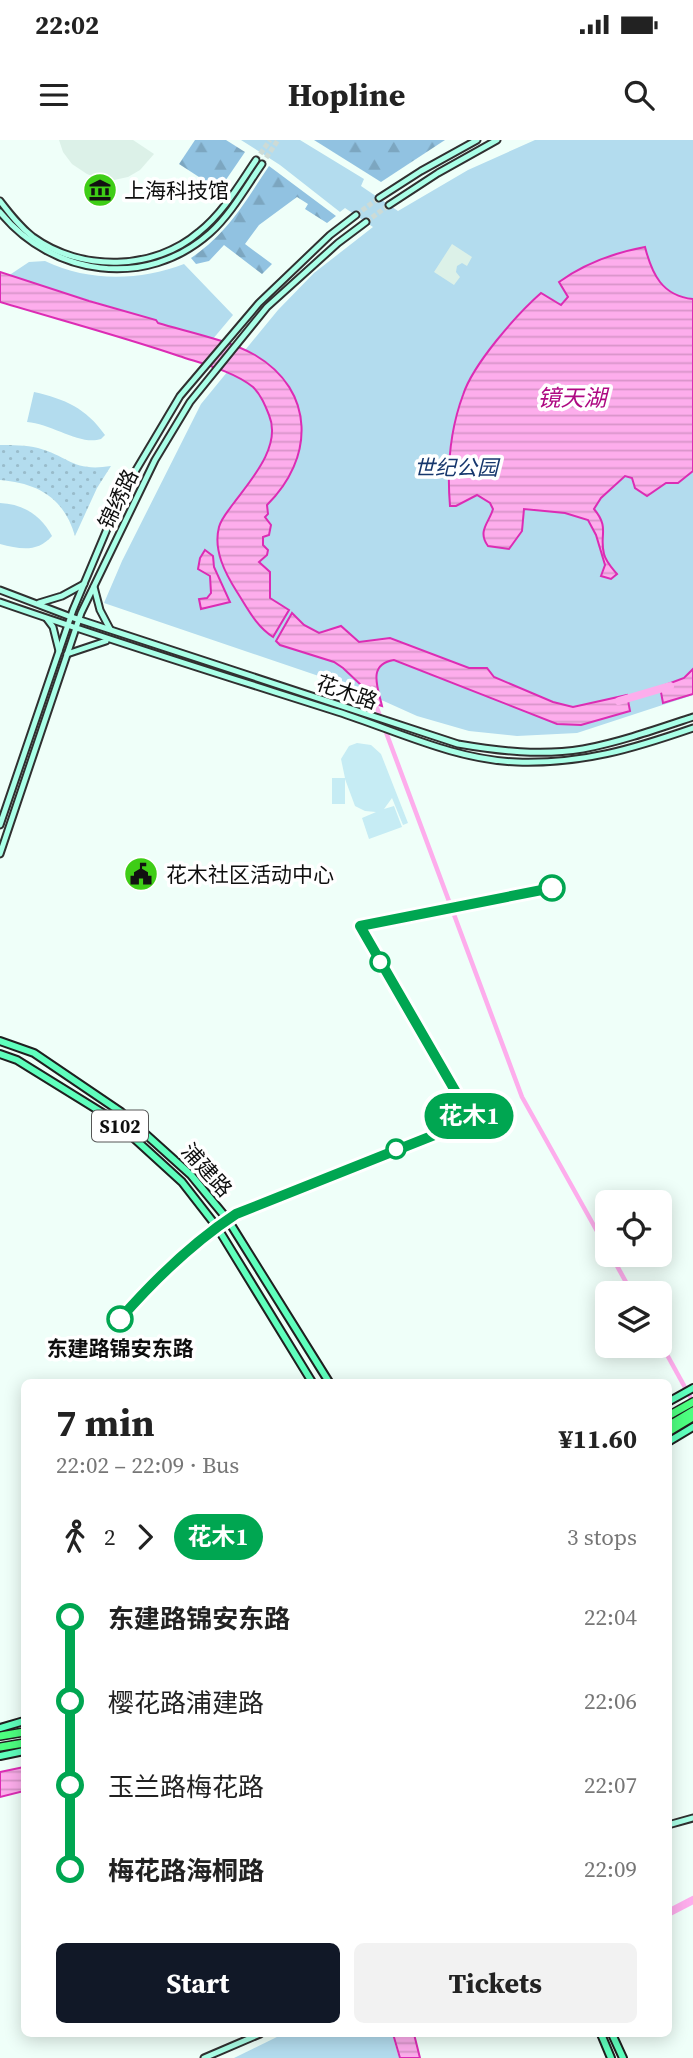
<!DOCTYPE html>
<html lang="en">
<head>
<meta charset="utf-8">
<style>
  body { margin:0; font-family:"Source Serif 4","Noto Sans SC",serif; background:#f2f2f2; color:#222; height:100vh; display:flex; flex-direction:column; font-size:26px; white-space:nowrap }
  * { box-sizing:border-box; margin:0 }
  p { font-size:23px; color:#767676 }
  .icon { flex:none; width:38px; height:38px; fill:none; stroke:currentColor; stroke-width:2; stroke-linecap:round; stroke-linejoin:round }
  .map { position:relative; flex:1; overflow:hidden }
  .sheet { position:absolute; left:21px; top:1239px; width:651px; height:658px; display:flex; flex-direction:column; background:#fff; border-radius:10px; box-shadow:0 4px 18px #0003 }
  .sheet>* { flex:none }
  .badge { padding:0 14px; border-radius:23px; font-size:24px; line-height:46px }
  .tools { position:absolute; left:595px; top:1050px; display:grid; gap:14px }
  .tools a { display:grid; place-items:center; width:77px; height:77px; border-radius:10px; background:#fff; box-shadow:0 4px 18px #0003; font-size:35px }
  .map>.badge { position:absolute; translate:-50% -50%; box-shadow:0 0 0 4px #fff }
  .legs { display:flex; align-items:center; gap:10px; height:77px; padding:0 35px; font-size:23px }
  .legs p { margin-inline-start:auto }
  .summary { display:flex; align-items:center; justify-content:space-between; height:119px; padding:0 35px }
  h1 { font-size:38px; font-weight:700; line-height:52px }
  .cta { display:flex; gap:14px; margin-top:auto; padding:14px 35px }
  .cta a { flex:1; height:80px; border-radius:10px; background:#111827; color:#fff; font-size:28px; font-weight:700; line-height:80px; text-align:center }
  .cta a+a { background:#f2f2f2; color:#222 }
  ul { padding:0 35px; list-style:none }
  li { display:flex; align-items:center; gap:24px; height:84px; font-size:26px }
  li i { display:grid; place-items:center; width:10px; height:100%; margin:0 9px; background:currentColor }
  li i::after { content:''; width:18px; height:18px; margin:-9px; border:5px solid; border-radius:50%; background:#fff }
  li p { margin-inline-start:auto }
  li:first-child i { background:linear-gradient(#0000 50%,currentColor 0) }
  li:last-child i { background:linear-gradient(currentColor 50%,#0000 0) }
  .status { display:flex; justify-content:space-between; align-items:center; height:49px; padding:0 35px; background:#fff; direction:ltr }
  .status svg { height:19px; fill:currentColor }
  header { display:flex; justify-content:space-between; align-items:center; height:91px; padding:0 35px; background:#fff; font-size:32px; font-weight:700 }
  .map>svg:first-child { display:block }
</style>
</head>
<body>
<div class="status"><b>22:02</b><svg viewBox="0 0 49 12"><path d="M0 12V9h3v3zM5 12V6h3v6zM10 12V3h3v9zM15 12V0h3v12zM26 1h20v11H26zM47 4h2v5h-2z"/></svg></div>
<header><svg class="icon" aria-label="menu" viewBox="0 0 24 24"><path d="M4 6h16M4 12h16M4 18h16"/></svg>Hopline<svg class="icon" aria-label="search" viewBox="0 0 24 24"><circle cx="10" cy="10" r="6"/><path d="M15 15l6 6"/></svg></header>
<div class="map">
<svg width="693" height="1918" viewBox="0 0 693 1918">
  <defs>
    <pattern id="grass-dots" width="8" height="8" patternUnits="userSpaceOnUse" patternTransform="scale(1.75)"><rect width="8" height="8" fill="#b3dcee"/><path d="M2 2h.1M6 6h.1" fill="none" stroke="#99bccb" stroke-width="1.8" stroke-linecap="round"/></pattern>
    <pattern id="forest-firs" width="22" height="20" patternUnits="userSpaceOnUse" patternTransform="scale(1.75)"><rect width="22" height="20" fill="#91c2e1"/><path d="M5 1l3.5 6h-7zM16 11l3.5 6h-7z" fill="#7ca6c0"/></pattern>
    <pattern id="water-rules" width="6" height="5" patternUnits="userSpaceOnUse" patternTransform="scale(1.75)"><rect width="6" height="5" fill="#fdadec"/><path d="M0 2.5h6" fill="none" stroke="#d894c9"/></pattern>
  </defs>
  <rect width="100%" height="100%" fill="#effff9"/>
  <path fill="url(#grass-dots)" d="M 0,305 C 12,305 26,305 38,308 C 70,317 73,332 111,326 L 97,348 L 75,396 C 64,358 38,343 0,340 Z"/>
  <g fill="url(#forest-firs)">
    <polygon points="195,0 226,0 245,12 219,50 179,24"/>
    <polygon points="314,0 445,0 381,42"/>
    <path d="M 269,26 L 336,76 L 327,83 L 305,69 L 308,64 L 297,57 L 259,85 L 245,104 L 272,124 L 262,134 L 224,105 L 209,121 L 196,124 L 191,118 C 228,93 245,62 269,26 Z"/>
  </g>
  <g fill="#b3dcee">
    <polygon points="241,0 300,0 364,39 361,46 398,71 468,30 535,0 693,0 693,555 577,593 517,596 469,591 417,576 357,549 104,463 122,421 201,264 278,170 314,133 373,87 345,68 340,72 280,25"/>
    <path d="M 45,121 C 89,142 139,141 184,124 L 233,175 L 212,200 L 158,183 L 155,180 L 8,136 L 29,122 Z"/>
    <path d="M 34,252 C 65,259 86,268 105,295 L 101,299 C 81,306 52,284 27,282 Z"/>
    <path d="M 0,363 C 23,364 41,375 52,396 C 37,413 20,409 0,404 Z"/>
    <polygon points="283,1894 392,1894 399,1918 234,1918"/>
  </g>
  <polygon fill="#c6ecf4" points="357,603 371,605 381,614 408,683 403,685 392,658 384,669 394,666 402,687 369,699 362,678 376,672 365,671 355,666 345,639 345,664 332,664 332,638 345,638 341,619 349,606"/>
  <g fill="#dcf1e8">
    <polygon points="59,0 133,0 154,14 140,30 128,37 114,40 99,39 87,34 72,24 63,12"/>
    <polygon points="452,104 472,117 467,126 462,123 457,126 456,132 460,137 454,145 434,132"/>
  </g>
  <g fill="url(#water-rules)" stroke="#dc2cb4" stroke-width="2">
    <path d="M 645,107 C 652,134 662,156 693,159 L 693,331 L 678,343 L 666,343 L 647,356 L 635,348 L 632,338 L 625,336 L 601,358 L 594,369 C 610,388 599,395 604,414 C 606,422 612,428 617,434 L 611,439 L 601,436 L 605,425 L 596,395 L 588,380 L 565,373 L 524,369 L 522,391 L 509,409 L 488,406 C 477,391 489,383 493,369 L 490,363 L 477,355 L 456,366 L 450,366 C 447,330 450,290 463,255 C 473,224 517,174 541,153 L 561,165 L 568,157 L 559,142 C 585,123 613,113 645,107 Z"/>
    <path d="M 0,132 L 89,161 L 156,180 L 158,183 C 188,192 228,200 255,215 C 316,251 314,319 267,365 L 268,374 L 265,377 L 271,385 L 269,395 L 263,397 L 263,405 L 268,410 L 267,415 L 259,422 L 270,432 L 270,458 L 289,470 L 273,497 C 256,486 248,469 237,452 C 225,433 213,410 219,387 C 221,379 228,371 233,364 C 251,340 282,306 269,275 C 265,265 261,255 253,247 C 233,231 203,224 179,216 C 120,196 60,180 0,162 Z"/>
    <polygon points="205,410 213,416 214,427 230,462 201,469 199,459 207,458 211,453 210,436 198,429 200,418"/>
    <path d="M 292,473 L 304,485 L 319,493 L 341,486 L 359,502 L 390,498 L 469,528 L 487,528 L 494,537 L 553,562 L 573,567 L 627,555 L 630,571 L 581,585 L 557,584 L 394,520 C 367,524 378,548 382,566 L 369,562 L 360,544 L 343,528 L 334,522 L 280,505 L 276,501 Z"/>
    <polygon points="693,529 693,554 663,563 660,547 684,538"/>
    <polygon points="24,1627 24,1651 0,1657 0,1632"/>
    <polygon points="393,1894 414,1894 420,1918 400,1918"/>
  </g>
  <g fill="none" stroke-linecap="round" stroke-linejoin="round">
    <g stroke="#fdadec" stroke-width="4.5">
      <polyline points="374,560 522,957 607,1109"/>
      <polyline points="611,1115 632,1153"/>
      <polyline points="660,1202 693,1262"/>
    </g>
    <g stroke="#fdadec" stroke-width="8">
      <polyline points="619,561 670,546"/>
      <polyline points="668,1773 693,1760"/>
    </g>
    <g stroke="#cddbd6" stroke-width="5" stroke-dasharray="5 2.5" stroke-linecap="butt">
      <polyline points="256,20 270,0"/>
      <polyline points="262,24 278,0"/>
      <polyline points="356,75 379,58"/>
      <polyline points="366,82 389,65"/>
    </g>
    <g stroke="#303030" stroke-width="9">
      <g id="secondary">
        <polyline points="379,58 421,31 477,0"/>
        <path d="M 0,61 C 10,74 20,87 33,97 C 81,132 154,131 199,92 C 223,73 239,45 256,20"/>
        <polyline points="389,65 438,33 497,0"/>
        <path d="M 0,72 C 52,136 146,150 210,93 C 231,74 246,47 262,24"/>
        <polyline points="94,447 100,470 110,489"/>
        <path d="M 0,450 L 71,477 L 458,604 C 499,611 541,616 583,609 C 620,602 657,589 693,577"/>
        <path d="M 0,462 C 112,501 225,536 338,572 C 397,591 455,620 517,622 C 583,624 632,609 693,588"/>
        <polyline points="39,463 62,456 84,444"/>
        <polyline points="47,479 53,487 59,511"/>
        <polyline points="67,514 106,501"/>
        <polyline points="0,685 73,470 115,370 136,330 180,256 259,163 330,95 356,75"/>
        <polyline points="0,714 81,473 155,320 190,262 267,167 338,103 366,82"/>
        <polyline points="668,1685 693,1678"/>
        <polyline points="204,1918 260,1894"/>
      </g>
    </g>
    <g stroke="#1f1f1f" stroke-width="10">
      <g id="primary">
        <polyline points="0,901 34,913 121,972 191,1035 228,1080 329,1242"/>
        <polyline points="0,914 17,920 114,980 182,1042 217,1087 312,1242"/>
        <polyline points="668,1262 693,1248"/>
        <polyline points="668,1302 693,1287"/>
        <polyline points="0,1588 24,1581"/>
        <polyline points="0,1616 24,1611"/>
        <polyline points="601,1894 611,1918"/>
        <polyline points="612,1894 623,1918"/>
      </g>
    </g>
    <g stroke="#1f1f1f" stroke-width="10">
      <g id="highway">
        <polyline points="668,1276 693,1262"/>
        <polyline points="668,1286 693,1271"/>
        <polyline points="668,1292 693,1277"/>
        <polyline points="0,1596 24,1592"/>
        <polyline points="0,1607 24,1603"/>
      </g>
    </g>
    <use href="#secondary" stroke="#aaffe7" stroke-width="5"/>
    <use href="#primary" stroke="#5fffbd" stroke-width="6"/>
    <use href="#highway" stroke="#4dff80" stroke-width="7"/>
  </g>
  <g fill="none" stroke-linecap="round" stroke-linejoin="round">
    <g stroke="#fff" stroke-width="16">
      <path id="line-1" d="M 120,1179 C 155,1139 192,1103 236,1074 L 472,980 L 360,786 L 552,748"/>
    </g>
    <use href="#line-1" stroke="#00a651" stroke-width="10"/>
  </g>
  <defs>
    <g id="museum-disc" transform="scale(1.75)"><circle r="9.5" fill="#3ecd16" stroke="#fff"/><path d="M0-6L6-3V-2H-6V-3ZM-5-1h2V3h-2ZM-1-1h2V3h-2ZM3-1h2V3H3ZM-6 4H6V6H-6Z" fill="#111"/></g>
    <g id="civic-disc" transform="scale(1.75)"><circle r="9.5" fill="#3ecd16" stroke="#fff"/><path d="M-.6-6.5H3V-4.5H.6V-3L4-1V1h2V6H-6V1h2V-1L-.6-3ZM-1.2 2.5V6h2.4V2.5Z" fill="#111"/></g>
  </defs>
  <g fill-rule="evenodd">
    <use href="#museum-disc" x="100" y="50"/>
    <use href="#civic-disc" x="141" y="734"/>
  </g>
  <g fill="#fff" stroke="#00a651" stroke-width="3.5">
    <circle cx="552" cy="748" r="12"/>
    <circle cx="380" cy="822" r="9"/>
    <circle cx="396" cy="1009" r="9"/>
    <circle cx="120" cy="1179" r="12"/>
  </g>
  <g text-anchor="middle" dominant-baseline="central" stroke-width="7" stroke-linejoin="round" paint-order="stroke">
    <rect fill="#fff" stroke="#565656" stroke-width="2" x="92" y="970.5" width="56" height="31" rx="5"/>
    <g font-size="19" font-weight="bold" fill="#0e0e0e">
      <text x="120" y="986">S102</text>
    </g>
    <g font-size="21" fill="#0e0e0e" stroke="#fff" text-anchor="start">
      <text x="124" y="50">上海科技馆</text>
      <text x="166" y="734">花木社区活动中心</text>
    </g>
    <g font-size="21" font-style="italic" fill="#17376d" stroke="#fff">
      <text x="456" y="327">世纪公园</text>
    </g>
    <g font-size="21" fill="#0e0e0e" stroke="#fff">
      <text transform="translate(118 359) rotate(-64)">锦绣路</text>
      <text transform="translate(347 552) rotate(19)">花木路</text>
      <text transform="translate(207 1030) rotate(48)">浦建路</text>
    </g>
    <g font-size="21" font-weight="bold" fill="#0e0e0e" stroke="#fff">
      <text x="120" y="1208">东建路锦安东路</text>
    </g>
    <g font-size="23" font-style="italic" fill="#ae0982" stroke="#fff">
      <text x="572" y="258">镜天湖</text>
    </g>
  </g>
</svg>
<div class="tools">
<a><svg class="icon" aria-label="locate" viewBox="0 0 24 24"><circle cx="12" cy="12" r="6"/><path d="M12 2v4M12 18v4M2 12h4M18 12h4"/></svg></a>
<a><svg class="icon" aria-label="layers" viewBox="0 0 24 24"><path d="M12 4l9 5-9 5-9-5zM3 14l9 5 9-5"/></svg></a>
</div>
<b class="badge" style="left:469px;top:976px;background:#00a651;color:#fff">花木1</b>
<section class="sheet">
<div class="summary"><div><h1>7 min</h1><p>22:02 – 22:09 · Bus</p></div><b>¥11.60</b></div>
<div class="legs"><svg class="icon" aria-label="walk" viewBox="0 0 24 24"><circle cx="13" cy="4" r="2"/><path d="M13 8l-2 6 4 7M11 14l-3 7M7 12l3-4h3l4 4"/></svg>2<svg class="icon" aria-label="forward" viewBox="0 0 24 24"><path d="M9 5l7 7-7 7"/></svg><b class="badge" style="background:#00a651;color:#fff">花木1</b><p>3 stops</p></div>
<ul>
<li><i style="color:#00a651"></i><b>东建路锦安东路</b><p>22:04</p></li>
<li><i style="color:#00a651"></i><span>樱花路浦建路</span><p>22:06</p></li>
<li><i style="color:#00a651"></i><span>玉兰路梅花路</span><p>22:07</p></li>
<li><i style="color:#00a651"></i><b>梅花路海桐路</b><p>22:09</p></li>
</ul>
<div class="cta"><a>Start</a><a>Tickets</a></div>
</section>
</div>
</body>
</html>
